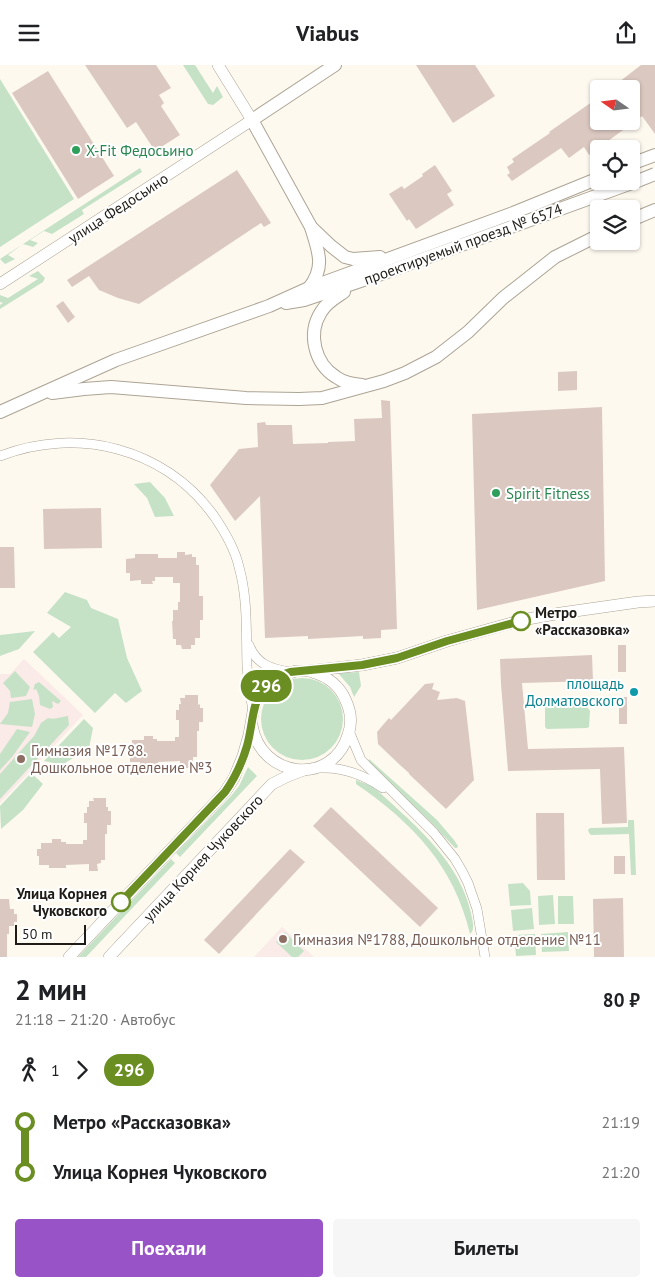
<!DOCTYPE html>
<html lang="ru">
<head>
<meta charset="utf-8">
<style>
  body { margin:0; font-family:"PT Sans",sans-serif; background:#f6f6f6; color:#202124; height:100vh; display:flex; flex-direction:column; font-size:19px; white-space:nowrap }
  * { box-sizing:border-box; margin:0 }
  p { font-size:16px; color:#757577 }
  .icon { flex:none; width:28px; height:28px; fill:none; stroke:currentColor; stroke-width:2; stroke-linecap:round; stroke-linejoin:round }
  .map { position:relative; height:892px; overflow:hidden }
  .sheet { display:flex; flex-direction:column; background:#fff; flex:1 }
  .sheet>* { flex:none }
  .badge { padding:0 10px; border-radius:16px; font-size:18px; line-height:32px }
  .needle { width:32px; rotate:284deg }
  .buttons { position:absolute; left:590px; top:15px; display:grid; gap:10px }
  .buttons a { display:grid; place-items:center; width:50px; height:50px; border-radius:5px; background:#fff; box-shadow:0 1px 4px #0004; font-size:25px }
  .scale { position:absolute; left:15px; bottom:12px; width:71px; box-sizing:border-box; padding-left:5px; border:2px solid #1f1c17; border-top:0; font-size:14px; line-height:18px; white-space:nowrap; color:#1f1c17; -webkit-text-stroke:4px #fff; paint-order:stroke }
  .map>.badge { position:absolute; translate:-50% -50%; box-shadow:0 0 0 2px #fff }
  .legs { display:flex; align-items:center; gap:8px; height:55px; padding:0 15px; font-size:16px }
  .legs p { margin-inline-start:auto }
  .summary { display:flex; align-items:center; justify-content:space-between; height:85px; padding:0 15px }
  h1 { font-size:28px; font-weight:600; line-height:38px }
  .button { display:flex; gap:10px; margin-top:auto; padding:10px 15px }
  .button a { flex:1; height:58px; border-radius:5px; background:#9853c7; color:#fff; font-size:20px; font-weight:600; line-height:58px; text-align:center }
  .button a+a { background:#f6f6f6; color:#202124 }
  ul { padding:0 15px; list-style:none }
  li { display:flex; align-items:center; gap:18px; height:50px; font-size:19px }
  li i { display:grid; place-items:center; width:8px; height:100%; margin:0 6px; background:currentColor }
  li i::after { content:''; width:12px; height:12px; margin:-6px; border:4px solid; border-radius:50%; background:#fff }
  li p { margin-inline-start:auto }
  li:first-child i { background:linear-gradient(#0000 50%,currentColor 0) }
  li:last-child i { background:linear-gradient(currentColor 50%,#0000 0) }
  header { display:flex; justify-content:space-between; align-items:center; height:65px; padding:0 15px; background:#fff; font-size:22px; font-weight:600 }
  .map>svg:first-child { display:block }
</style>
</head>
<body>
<header><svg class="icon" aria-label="menu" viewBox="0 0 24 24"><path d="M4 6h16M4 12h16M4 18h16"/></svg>Viabus<svg class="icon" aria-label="share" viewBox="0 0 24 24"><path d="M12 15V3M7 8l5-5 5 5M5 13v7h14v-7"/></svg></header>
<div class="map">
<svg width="655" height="892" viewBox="0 0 655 892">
  <rect width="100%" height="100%" fill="#fef9ef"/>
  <g fill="#fbebe8">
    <polygon points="24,594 83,650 0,738 0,609 10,609"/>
    <polygon points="282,862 314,892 254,892"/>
  </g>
  <g fill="#c5e2c7">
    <polygon points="183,0 195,0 213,28 217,21 223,32 213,40 208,39"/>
    <polygon points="0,14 74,134 0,182"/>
    <polygon points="140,103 142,107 82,145 84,149 52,169 44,166 30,175 38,178 33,182 23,179 8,190 15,194 5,199 0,194"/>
    <polygon points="38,206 45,213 43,217 0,244 0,240 3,238 0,237 0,230 8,233 38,214 29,211"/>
    <polygon points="150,417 165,433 174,451 155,452 147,433 134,419"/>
    <polygon points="65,527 87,535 91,543 118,554 127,593 142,626 126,638 115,628 95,648 33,587 53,567 59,573 71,562 47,548"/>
    <polygon points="35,566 19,584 0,591 0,570"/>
    <polygon points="15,606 30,622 26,631 11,633 10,626 3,618"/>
    <polygon points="359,607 361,621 354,632 350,622 338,608"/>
    <circle cx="302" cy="654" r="41"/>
    <polygon points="39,617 61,636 58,639 52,636 53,642 50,644 40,640 39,631 36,624 33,625 35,619"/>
    <polygon points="32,634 35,649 32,662 0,659 8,648 10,637"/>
    <polygon points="546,639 583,639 586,640 590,646 589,662 587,663 547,664 545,662 545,642"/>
    <path d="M 68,651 L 69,660 L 0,734 L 0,709 L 34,671 L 41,658 L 48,653 C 56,655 60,652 68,651 Z"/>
    <polygon points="84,654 93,663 89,683 62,700 44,696"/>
    <polygon points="17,664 30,667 12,692 0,705 0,689"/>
    <path d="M 369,694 L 437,755 L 454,775 L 458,781 L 457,783 L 455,783 C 428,753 397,726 368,698 Z"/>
    <polygon points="248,702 257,711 180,792 176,788 231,731 239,721"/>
    <polygon points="31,708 43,719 23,745 1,764 0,741"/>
    <path d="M 356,715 L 371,721 L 379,727 C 417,762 459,796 471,848 C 472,855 476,864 470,869 C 454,801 413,758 356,719 Z"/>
    <polygon points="628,755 634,755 636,810 631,810 629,769 591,770 589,768 588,765 590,763 628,762"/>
    <polygon points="171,794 175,798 86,892 78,892"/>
    <polygon points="523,818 530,826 531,840 510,841 508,819"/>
    <polygon points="553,830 555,859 539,860 538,831"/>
    <polygon points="558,831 573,831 574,859 558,859"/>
    <polygon points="532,843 534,864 513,866 511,845"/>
    <polygon points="285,867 304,886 298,892 292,892 276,877"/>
    <polygon points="568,867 569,886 542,887 541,869"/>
    <polygon points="535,869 536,890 516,891 514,870"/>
  </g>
  <g fill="#dbc9c1">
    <polygon points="85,0 156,0 171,23 159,30 164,38 161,41 180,70 155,86 136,57 127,63"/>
    <polygon points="416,0 475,0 495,31 453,58"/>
    <polygon points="641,0 655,0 655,69 642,51 589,90 584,82 569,93 561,83 512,116 507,110 510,108 507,102 514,97 512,94 550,68 549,67 599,32 599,56 631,56 631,24 610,24"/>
    <polygon points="48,6 114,111 78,134 12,28"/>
    <polygon points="435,100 452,126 447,129 454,140 416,164 409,154 407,156 389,129 402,121 404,124 423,111 422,109"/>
    <polygon points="237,105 271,158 264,162 261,158 139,239 118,233 99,225 89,211 72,222 67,215"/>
    <polygon points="63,236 75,252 68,258 56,241"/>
    <polygon points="577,306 577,325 558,326 558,307"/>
    <polygon points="381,335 390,336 397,564 381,565 381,573 363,574 363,571 308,574 308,571 265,573 260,431 235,456 210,420 239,384 258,382 257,358 265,357 266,360 292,360 293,379 328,378 328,377 355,376 354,354 382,353"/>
    <polygon points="602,342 605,516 477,545 472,349"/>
    <polygon points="101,443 102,483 44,484 43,444"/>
    <polygon points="0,482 14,482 15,523 0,523"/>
    <polygon points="177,487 185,487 185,490 192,489 192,492 196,492 196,500 199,500 199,531 203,531 203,555 200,555 200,573 195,573 195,580 191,580 191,584 182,584 181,580 176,580 176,574 173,574 172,556 173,556 173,545 178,545 178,537 180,537 180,518 173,518 173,512 155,512 155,516 152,516 153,519 141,519 141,515 130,516 130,508 126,508 126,494 135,493 135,489 158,489 158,493 177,493"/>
    <rect x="618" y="580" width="8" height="27"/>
    <polygon points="592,590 593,616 522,618 528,684 624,682 627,758 602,759 600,704 508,706 501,619 500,594"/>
    <polygon points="434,618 432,624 440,627 437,635 457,633 465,636 474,715 446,744 409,709 409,708 400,700 378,679 377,667 389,653 391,655 425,619"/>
    <polygon points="185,630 198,630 198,640 200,639 200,643 203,643 203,657 199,657 199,666 197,666 197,692 193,692 193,696 189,696 189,703 180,703 180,696 158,697 158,700 140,700 140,697 130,697 130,688 128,688 128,681 132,681 132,675 144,675 144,671 153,671 153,674 157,674 157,676 175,676 175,672 179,672 179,655 176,655 176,645 179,645 179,639 181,639 180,633 185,633"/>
    <rect x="619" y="632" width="8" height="27"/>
    <polygon points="93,733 106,733 106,742 108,742 108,746 111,746 111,760 107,760 107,769 105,769 105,795 101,795 101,798 97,799 98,806 89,806 89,799 66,800 66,803 49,803 49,800 39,800 39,791 37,791 37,784 41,784 41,778 52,778 52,774 61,774 61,777 66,777 66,779 83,779 83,775 87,775 87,758 84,758 84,748 87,748 87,742 89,742 89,736 94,736"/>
    <polygon points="331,742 438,843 420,862 313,761"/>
    <polygon points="536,748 564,748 565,815 537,815"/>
    <polygon points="290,784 305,797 219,889 204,875"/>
    <rect x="614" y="791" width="11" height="18"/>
    <polygon points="623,833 624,892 594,892 593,834"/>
    <polygon points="0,834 9,834 10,844 14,844 14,849 17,849 17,857 14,857 14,861 9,861 9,869 7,869 7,892 0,892"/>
  </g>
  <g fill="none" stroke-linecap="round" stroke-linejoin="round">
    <g stroke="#aca495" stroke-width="10">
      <g id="minor">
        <path d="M 0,391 C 77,361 165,383 214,451 C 225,467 235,484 239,502 C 248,534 246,568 247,601 C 248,616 250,631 253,646"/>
        <path d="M 249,580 C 256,599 271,604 290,607"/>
        <polyline points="349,666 361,695 434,768 455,794 462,806 468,818 477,844 485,892"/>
        <path d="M 321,703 C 344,702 364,710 383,723"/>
      </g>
    </g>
    <g stroke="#aca495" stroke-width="12">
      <g id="tertiary">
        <polyline points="0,219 252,55 218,0"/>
        <path d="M 252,660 C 260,713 332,722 348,670 C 352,659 351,647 346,636 C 340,621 327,611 312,607"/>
        <polyline points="69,892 225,727 234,713 243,691 249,670 253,647 256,636 266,622 280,611 296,606 308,606 362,600 397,593 447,576 522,555 561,548 638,537 655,536"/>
        <polyline points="109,892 272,719 288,711 304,705"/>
      </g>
    </g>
    <g stroke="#aca495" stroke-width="14">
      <g id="secondary">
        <polyline points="335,0 252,55 311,162 331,181 345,192 353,194 380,192"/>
        <polyline points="631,99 655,90"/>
        <polyline points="631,155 655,145"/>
        <path d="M 309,223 C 326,201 318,186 311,162"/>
        <path d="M 344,227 C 335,233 326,238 321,247 C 307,269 315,299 336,312 C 344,318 353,319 362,320"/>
        <polyline points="286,238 304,235 387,207 640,115"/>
        <polyline points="52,328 84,324 111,322 246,333 299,334 322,333 384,316 405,308 436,292 468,267 503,233 555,192 599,170"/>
        <polyline points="0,347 116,295 269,241 309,223 513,148 599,113"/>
      </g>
    </g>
    <use href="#minor" stroke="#fff" stroke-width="9"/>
    <use href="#tertiary" stroke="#fff" stroke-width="11"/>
    <use href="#secondary" stroke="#fff" stroke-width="12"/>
    <g stroke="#aca495" stroke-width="14" stroke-linecap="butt">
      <polyline id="secondary-bridge" points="640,115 655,109"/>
    </g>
    <use href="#secondary-bridge" stroke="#fff" stroke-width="12"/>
  </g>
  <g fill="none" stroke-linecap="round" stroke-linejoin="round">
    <g stroke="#fff" stroke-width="11">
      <path id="line-1" d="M 121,837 L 225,727 C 235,713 242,698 247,681 C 256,648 249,619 290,607 L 362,600 L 397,593 L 447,576 L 521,556"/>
    </g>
    <use href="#line-1" stroke="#6b8e23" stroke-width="8"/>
  </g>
  <g fill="#2e9e5b" stroke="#fff" stroke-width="2">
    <circle cx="76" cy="85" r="5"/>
    <circle cx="496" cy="428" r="5"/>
  </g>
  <g fill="#fff" stroke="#6b8e23" stroke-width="2.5">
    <circle cx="521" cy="556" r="9"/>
    <circle cx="121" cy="837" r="9"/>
  </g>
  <circle fill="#0f9aa8" stroke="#fff" stroke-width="2" cx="634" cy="627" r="5"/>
  <g fill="#8d6e63" stroke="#fff" stroke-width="2">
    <circle cx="21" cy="694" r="5"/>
    <circle cx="283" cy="874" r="5"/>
  </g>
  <g text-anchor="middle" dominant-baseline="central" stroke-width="4" stroke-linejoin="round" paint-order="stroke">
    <g font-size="15" fill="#27864d" stroke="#fff" text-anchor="start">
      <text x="86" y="85">X-Fit Федосьино</text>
      <text x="506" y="428">Spirit Fitness</text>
    </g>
    <g font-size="15" fill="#1f1c17" stroke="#fff">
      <text transform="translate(118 143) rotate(-33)">улица Федосьино</text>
      <text transform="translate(463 179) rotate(-20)">проектируемый проезд № 6574</text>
      <text transform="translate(203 793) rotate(-47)">улица Корнея Чуковского</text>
    </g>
    <g font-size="15" font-weight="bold" fill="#1f1c17" stroke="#fff" text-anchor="start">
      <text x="535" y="547">Метро<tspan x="535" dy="17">«Рассказовка»</tspan></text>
      <text x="107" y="828" text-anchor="end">Улица Корнея<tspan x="107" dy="17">Чуковского</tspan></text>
    </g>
    <g font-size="15" fill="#0d838f" stroke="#fff" text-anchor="end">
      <text x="624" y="618">площадь<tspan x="624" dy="17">Долматовского</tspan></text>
    </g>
    <g font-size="15" fill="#785e54" stroke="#fff" text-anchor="start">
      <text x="31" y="685">Гимназия №1788.<tspan x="31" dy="17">Дошкольное отделение №3</tspan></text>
      <text x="293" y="874">Гимназия №1788, Дошкольное отделение №11</text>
    </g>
  </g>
</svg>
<div class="buttons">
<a><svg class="needle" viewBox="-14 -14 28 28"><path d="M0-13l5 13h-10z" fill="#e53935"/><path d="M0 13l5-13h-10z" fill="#757577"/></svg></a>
<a><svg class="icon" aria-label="locate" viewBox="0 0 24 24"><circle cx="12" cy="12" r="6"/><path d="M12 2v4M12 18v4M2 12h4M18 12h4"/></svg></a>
<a><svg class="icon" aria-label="layers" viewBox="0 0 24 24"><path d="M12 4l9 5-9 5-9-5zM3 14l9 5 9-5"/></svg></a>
</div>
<div class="scale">50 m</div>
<b class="badge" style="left:266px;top:621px;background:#6b8e23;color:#fff">296</b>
</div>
<section class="sheet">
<div class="summary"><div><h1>2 мин</h1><p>21:18 – 21:20 · Автобус</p></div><b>80 ₽</b></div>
<div class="legs"><svg class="icon" aria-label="walk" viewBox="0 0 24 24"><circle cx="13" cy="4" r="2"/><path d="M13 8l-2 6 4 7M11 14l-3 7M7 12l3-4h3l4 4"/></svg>1<svg class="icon" aria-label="forward" viewBox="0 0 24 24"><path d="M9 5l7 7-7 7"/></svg><b class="badge" style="background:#6b8e23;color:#fff">296</b></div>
<ul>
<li><i style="color:#6b8e23"></i><b>Метро «Рассказовка»</b><p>21:19</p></li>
<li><i style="color:#6b8e23"></i><b>Улица Корнея Чуковского</b><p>21:20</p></li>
</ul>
<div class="button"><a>Поехали</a><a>Билеты</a></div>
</section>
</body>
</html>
